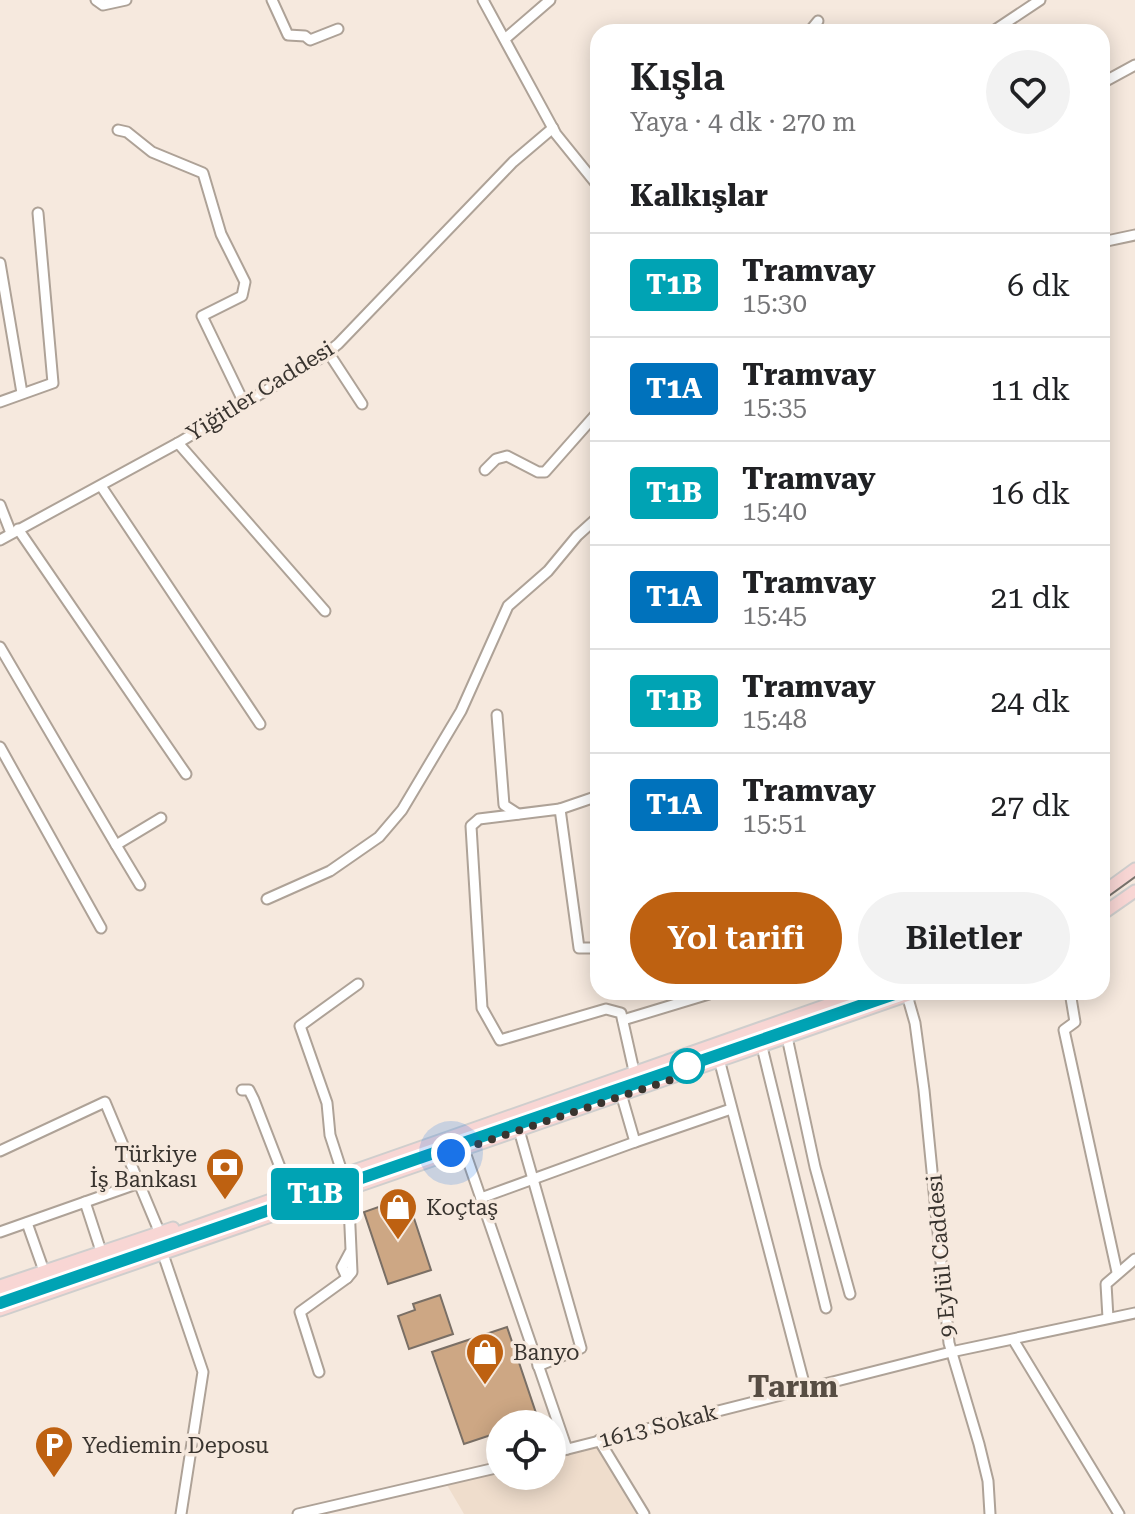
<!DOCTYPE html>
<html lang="tr">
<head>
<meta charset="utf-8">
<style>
  body { margin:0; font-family:"Roboto Serif",serif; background:#f2f2f2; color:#202124; height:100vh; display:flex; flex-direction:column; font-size:30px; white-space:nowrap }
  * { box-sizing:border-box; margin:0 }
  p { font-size:26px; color:#757577 }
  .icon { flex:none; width:44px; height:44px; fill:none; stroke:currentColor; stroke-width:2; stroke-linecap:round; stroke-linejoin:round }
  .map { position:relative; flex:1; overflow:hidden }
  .panel { position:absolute; left:590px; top:24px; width:520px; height:976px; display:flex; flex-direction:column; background:#fff; border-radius:24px; box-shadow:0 4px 20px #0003 }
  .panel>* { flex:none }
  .badge { padding:0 16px; border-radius:6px; font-size:28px; line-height:52px }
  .controls { position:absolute; left:486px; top:1410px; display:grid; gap:16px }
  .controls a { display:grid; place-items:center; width:80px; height:80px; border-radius:50%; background:#fff; box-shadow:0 4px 20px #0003; font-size:40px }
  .you { position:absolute; width:40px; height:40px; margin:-20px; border:6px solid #fff; border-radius:50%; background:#1a73e8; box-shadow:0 0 0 12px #1a73e833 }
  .map>.badge { position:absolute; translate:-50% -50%; box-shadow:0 0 0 4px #fff }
  h2 { padding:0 40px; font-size:30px; line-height:72px }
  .round { display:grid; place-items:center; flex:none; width:84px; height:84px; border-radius:42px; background:#f2f2f2 }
  .headline { display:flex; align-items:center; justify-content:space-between; height:136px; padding:0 40px }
  h1 { font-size:38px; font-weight:600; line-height:60px }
  .button { display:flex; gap:16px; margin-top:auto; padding:16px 40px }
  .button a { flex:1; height:92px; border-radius:48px; background:#be6111; color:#fff; font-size:32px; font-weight:600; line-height:92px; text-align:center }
  .button a+a { background:#f2f2f2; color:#202124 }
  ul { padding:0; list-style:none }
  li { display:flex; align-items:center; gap:24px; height:104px; padding:0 40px; border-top:2px solid #e0e0e0 }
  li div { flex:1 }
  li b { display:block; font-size:30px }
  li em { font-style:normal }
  li .badge { min-width:88px; font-weight:700; text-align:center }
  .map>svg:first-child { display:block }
</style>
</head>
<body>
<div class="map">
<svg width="1135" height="1514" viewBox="0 0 1135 1514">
  <rect width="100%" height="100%" fill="#f6e9de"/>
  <polygon fill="#efddcc" points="599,1445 643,1514 464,1514 447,1485 500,1471 500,1476 552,1476 552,1458"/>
  <g fill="#cda784" stroke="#7a6f65" stroke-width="2">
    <polygon points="407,1197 431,1270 388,1284 364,1212"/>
    <polygon points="440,1295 453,1334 409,1349 398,1316 415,1310 413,1304"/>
    <polygon points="507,1327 538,1419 524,1424 500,1424 500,1432 464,1444 432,1352"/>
  </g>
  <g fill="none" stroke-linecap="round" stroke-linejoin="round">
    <g stroke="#aea297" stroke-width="13">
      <g id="minor">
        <polyline points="96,0 103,5 126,0"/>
        <polyline points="272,0 288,35 305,36 310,40 338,29"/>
        <polyline points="483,0 556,134 598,186"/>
        <polyline points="809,32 818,21"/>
        <polyline points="992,32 1040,0"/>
        <polyline points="506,38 550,0"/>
        <polyline points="1102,83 1135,65"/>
        <polyline points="118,130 127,132 152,152 203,173 221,234 245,282 242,296 202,316 244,403"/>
        <polyline points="1102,242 1135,235"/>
        <polyline points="0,263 22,393"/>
        <polyline points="328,352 362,404"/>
        <polyline points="0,402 53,383 38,213"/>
        <polyline points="178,443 325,611"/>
        <polyline points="485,470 496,459 507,456 538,472 545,472 598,412"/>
        <polyline points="101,486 260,724"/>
        <polyline points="0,505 11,533"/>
        <polyline points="18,529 186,774"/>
        <polyline points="0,540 178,443 319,359 338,344 513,162 553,128"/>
        <polyline points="0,647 116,845"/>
        <polyline points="497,715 504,805 518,814"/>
        <polyline points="0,747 101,928"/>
        <polyline points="560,809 598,796"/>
        <polyline points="140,885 116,845 161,818"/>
        <polyline points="267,899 330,871 379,837 402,810 461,711 508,606 548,571 577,536 598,517"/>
        <polyline points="598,948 579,948 560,809 479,819 471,826 482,1008 500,1040 606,1009 621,1013 634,1071"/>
        <polyline points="1070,992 1075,1022 1064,1030 1117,1272"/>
        <polyline points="907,995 915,1023 924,1090 949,1343 979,1444 988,1481 990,1514"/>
        <polyline points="623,1020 709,994"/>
        <polyline points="787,1037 815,1167 850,1294"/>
        <polyline points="762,1047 826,1308"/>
        <polyline points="720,1063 805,1387"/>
        <polyline points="242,1090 249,1090 254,1100 290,1193"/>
        <polyline points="519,1130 581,1348 538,1366"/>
        <polyline points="635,1142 731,1109"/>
        <polyline points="464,1149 567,1449"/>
        <polyline points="0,1151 105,1102 159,1231"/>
        <polyline points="343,1175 330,1135 327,1103 300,1026 358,984"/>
        <polyline points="344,1191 349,1205 352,1272 347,1278 342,1267 350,1252"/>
        <polyline points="481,1198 635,1142 622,1097"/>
        <polyline points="85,1202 101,1251"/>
        <polyline points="27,1223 44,1271"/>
        <polyline points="0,1232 139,1183"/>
        <polyline points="165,1260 203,1372 181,1514"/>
        <polyline points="1108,1318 1106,1284 1135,1259"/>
        <polyline points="1014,1341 1119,1514"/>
        <polyline points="319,1372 300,1312 347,1278"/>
        <polyline points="599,1440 644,1514"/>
        <polyline points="552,1453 951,1352 1135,1313"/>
        <polyline points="298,1514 500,1467"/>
      </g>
    </g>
    <g stroke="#cfcecd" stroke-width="15">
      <g id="major">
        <polyline points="1102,893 1135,869"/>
        <polyline points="1102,914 1135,891"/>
        <polyline points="0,1286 173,1228"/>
        <polyline points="0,1295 864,992"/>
        <polyline points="0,1310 917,992"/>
      </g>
    </g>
    <use href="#minor" stroke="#fff" stroke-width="9"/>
    <use href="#major" stroke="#f8d6d4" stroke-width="11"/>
    <g stroke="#79716a" stroke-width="2">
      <polyline points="1102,901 1135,877"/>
      <polyline points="0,1303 900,992"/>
    </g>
  </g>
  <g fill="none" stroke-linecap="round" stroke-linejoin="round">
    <g stroke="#fff" stroke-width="18">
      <polyline id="line" points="0,1303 900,992"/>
    </g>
    <use href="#line" stroke="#00a3b4" stroke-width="12"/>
    <polyline stroke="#39342f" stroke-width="8" stroke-dasharray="0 14.4" points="451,1153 691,1073 687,1066"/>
  </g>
  <defs>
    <g id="bank-pin" transform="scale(2)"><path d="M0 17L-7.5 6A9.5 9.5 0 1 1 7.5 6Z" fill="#be6111" stroke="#f6e9de"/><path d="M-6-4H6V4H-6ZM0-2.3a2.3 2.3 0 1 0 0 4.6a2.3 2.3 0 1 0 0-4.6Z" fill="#fff"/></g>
    <g id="shop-pin" transform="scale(2)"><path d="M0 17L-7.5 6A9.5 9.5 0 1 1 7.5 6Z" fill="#be6111" stroke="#f6e9de"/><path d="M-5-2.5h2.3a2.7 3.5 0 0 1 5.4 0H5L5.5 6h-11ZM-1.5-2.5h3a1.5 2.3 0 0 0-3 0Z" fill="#fff"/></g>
    <g id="parking-pin" transform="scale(2)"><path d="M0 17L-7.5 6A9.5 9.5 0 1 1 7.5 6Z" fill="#be6111" stroke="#f6e9de"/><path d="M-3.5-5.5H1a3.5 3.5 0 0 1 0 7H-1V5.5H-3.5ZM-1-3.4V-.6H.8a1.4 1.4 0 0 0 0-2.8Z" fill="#fff"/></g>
  </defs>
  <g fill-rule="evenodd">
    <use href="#bank-pin" x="225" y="1167"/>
    <use href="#shop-pin" x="398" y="1207"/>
    <use href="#shop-pin" x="485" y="1352"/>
    <use href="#parking-pin" x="54" y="1445"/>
  </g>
  <circle fill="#fff" stroke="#00a3b4" stroke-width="4" cx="687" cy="1066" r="16"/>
  <g text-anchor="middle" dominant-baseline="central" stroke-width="7" stroke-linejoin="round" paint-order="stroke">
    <g font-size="22" fill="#39342f" stroke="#f6e9de">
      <text transform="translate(260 391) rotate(-32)">Yiğitler Caddesi</text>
      <text transform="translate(941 1256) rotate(-95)">9 Eylül Caddesi</text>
      <text transform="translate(658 1426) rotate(-14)">1613 Sokak</text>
    </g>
    <g font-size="22" fill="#39342f" stroke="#f6e9de" text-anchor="start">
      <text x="197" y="1154" text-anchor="end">Türkiye<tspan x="197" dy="25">İş Bankası</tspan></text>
      <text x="426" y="1207">Koçtaş</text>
      <text x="513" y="1352">Banyo</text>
      <text x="82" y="1445">Yediemin Deposu</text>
    </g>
    <g font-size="30" font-weight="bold" fill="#574d43" stroke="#f6e9de">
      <text x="793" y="1386">Tarım</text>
    </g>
  </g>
</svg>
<div class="controls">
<a><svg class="icon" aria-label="locate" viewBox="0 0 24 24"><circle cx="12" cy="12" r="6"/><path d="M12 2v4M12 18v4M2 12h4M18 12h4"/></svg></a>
</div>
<div class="you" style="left:451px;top:1153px"></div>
<b class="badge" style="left:315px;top:1194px;background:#00a3b4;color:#fff">T1B</b>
<section class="panel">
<div class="headline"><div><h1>Kışla</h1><p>Yaya · 4 dk · 270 m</p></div><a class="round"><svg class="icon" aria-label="heart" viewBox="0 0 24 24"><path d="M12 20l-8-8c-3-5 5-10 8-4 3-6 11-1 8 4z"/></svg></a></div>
<h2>Kalkışlar</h2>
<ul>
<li><span class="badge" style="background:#00a3b4;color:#fff">T1B</span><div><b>Tramvay</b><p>15:30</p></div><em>6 dk</em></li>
<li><span class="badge" style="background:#0072bc;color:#fff">T1A</span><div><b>Tramvay</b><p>15:35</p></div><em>11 dk</em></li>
<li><span class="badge" style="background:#00a3b4;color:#fff">T1B</span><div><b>Tramvay</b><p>15:40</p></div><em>16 dk</em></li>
<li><span class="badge" style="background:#0072bc;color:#fff">T1A</span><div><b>Tramvay</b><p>15:45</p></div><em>21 dk</em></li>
<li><span class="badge" style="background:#00a3b4;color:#fff">T1B</span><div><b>Tramvay</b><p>15:48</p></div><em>24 dk</em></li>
<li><span class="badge" style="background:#0072bc;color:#fff">T1A</span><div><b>Tramvay</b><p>15:51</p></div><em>27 dk</em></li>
</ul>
<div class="button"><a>Yol tarifi</a><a>Biletler</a></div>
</section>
</div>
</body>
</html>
